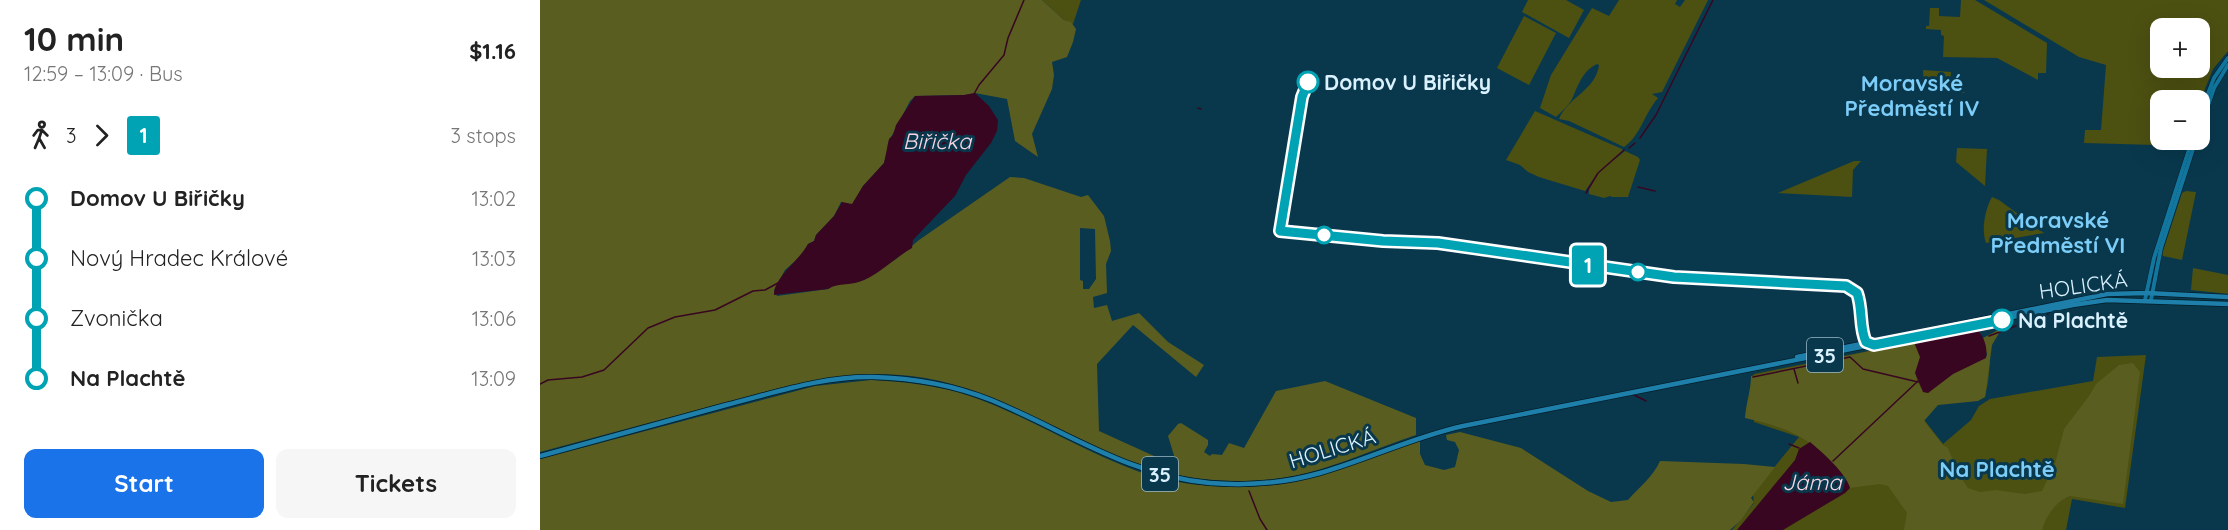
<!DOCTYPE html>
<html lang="en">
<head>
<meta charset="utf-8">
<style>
  body { margin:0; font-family:Quicksand,sans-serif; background:#f6f6f6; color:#222; height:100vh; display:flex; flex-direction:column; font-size:22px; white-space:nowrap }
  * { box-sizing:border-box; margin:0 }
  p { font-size:20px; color:#767676 }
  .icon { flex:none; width:33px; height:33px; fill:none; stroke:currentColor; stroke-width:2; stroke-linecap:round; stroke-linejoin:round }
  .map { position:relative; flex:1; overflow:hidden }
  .panel { display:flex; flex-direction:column; background:#fff; width:540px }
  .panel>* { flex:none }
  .badge { padding:0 12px; border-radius:4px; font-size:21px; line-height:39px }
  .buttons { position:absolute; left:1610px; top:18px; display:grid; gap:12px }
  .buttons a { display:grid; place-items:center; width:60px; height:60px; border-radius:12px; background:#fff; box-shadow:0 6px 24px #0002; font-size:30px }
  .map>.badge { position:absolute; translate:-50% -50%; box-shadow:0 0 0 3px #fff }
  .legs { display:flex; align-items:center; gap:9px; height:66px; padding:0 24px; font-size:20px }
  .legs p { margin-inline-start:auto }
  .headline { display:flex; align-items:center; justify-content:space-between; height:102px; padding:0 24px }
  h1 { font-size:33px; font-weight:700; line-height:45px }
  .button { display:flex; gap:12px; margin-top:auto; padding:12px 24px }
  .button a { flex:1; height:69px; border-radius:12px; background:#1a73e8; color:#fff; font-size:24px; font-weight:700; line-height:69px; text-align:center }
  .button a+a { background:#f6f6f6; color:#222 }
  ul { padding:0 24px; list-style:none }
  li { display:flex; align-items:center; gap:21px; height:60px; font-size:22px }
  li i { display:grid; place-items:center; width:9px; height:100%; margin:0 8px; background:currentColor }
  li i::after { content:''; width:15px; height:15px; margin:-8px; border:4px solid; border-radius:50%; background:#fff }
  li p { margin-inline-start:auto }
  li:first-child i { background:linear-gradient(#0000 50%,currentColor 0) }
  li:last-child i { background:linear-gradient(currentColor 50%,#0000 0) }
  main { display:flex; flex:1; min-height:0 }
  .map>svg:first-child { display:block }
</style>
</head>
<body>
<main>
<section class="panel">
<div class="headline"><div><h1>10 min</h1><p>12:59 – 13:09 · Bus</p></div><b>$1.16</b></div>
<div class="legs"><svg class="icon" aria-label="walk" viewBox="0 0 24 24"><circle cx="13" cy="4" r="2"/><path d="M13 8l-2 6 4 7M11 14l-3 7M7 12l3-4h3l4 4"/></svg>3<svg class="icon" aria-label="forward" viewBox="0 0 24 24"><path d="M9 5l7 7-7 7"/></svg><b class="badge" style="background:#00a3b4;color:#fff">1</b><p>3 stops</p></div>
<ul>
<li><i style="color:#00a3b4"></i><b>Domov U Biřičky</b><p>13:02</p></li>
<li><i style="color:#00a3b4"></i><span>Nový Hradec Králové</span><p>13:03</p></li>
<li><i style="color:#00a3b4"></i><span>Zvonička</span><p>13:06</p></li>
<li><i style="color:#00a3b4"></i><b>Na Plachtě</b><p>13:09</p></li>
</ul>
<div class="button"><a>Start</a><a>Tickets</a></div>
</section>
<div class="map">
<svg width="1688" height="530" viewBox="0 0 1688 530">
  <rect width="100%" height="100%" fill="#09384d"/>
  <g fill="#4c5011" fill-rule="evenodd">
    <polygon points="502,0 541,0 533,24 524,20"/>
    <polygon points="988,0 1026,0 1044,10 1029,38 982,12"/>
    <path d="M 1079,0 L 1137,0 L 1135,4 L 1140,7 L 1145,0 L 1168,0 L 1122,92 L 1112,94 L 1118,98 C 1104,114 1101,135 1084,147 L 1029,121 L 1019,119 C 1028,97 1056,90 1059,65 L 1057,64 C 1042,71 1038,86 1032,99 C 1029,105 1021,112 1016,117 L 1000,108 L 1011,75 L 1052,8 L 1069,16 Z"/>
    <polygon points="1421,0 1435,0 1507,43 1506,73 1498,73 1498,80 1457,58 1403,57 1404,36 1401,35 1401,30 1386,29 1386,26 1389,26 1390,8 1399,8 1399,16 1420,17"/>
    <path d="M 1444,0 L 1688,0 L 1688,51 L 1673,69 L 1659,104 L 1659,100 L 1620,100 L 1620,137 L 1616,145 L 1544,143 L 1545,130 L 1561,130 L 1566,65 L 1539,57 ZM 1659,28 L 1659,68 L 1620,68 L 1620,28 Z"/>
    <polygon points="984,16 1016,33 989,85 957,68"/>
    <polygon points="1383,70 1411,72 1410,82 1425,93 1384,89"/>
    <polygon points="995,111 1082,149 1083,151 1060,171 1085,151 1098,157 1100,160 1088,197 1072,197 1070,196 1064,198 1049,194 1049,187 1059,171 1045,191 999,177 988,172 980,165 966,160"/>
    <polygon points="1417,148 1447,149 1445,186 1416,162"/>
    <polygon points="1314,161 1321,161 1313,170 1312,197 1238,193"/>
    <polygon points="1646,191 1656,192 1642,260 1623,256 1622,254 1642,193"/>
    <path d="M 1452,197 L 1459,200 L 1504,233 L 1446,243 C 1441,230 1445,209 1452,197 Z"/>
    <polygon points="1653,268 1688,275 1688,294 1651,290"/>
    <polygon points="1373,342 1450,362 1448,382 1445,397 1396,404 1382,417 1403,444 1431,420 1439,406 1450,399 1553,381 1557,357 1606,355 1585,508 1532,499 1526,530 1192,530 1214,503 1213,495 1218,487 1259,437 1214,422 1214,374"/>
  </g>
  <g fill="#595d20" fill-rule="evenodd">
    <path d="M 0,0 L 502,0 L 524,20 L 531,22 L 536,29 L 533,42 L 527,57 L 512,62 L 514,75 L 512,89 L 492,134 L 498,157 L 475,141 L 467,99 L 435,93 L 425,95 L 375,96 L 370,101 L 348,143 L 347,153 L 344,163 L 323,186 L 312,205 L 301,202 L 294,216 L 276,235 L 274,241 L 268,244 L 262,255 L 245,270 L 234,290 L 237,296 L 288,289 L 296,284 L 324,280 L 356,259 L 379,240 L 470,177 L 484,178 L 541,197 L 548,195 L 564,216 L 570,241 L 571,251 L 566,264 L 567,293 L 553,297 L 554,308 L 567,305 L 572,321 L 599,313 L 628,342 L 664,365 L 656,377 L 593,325 L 557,364 L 559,431 L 614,456 L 615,462 L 637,465 L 628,436 L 638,424 L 641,423 L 668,440 L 668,445 L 664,452 L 670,456 L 672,454 L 682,455 L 689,443 L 704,448 L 736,391 L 785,381 L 876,418 L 876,435 C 845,445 814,459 781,469 C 724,487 657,484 601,465 C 577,458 556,446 534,436 C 481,410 430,383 371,376 C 301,368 235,389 168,407 C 112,422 56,437 0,452 ZM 540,228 L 555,229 L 556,279 L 549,289 L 543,289 L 543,281 L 540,280 Z"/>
    <path d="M 1462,328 L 1452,345 L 1445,397 L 1438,401 L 1398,405 L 1384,421 L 1403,445 L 1408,448 L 1419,475 L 1428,488 L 1440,492 L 1456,490 L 1485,494 L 1502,491 L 1515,464 L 1524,429 L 1549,396 L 1556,384 L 1579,365 L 1593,363 L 1600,372 L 1583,504 L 1530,496 C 1516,501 1506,516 1502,530 L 1364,530 L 1367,513 L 1348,486 L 1340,484 L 1310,488 C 1308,480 1302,475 1297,469 C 1270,436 1245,427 1205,418 C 1206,403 1211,390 1211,376 L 1374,342 L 1380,357 C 1377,376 1371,375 1385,393 L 1388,393 L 1413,374 L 1445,358 L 1447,355 L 1443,338 Z"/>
    <path d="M 331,380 C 365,382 398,385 430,396 C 488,416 539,450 597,471 C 636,485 681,489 723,486 C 778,482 829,458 880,440 L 880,454 L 885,465 L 904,470 L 915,467 L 919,450 L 915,442 L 907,440 L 906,435 L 920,432 L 981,448 L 1048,491 L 1071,502 L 1088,500 C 1099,487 1113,477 1120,461 L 1204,464 L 1235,467 L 1211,498 L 1214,502 L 1201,520 L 1190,530 L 0,530 L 0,459 L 275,386 Z"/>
  </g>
  <g fill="#380621">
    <path d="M 435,93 L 449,106 L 458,120 L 457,131 L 451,143 L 426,175 L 415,196 L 373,240 L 372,248 C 356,257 342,272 324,280 C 312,286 299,282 288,289 L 234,295 C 234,277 259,261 268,244 L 274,241 L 276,235 L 294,216 L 302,202 L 312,204 L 323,186 L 344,163 L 349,139 L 353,135 L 356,125 L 375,96 L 424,95 Z"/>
    <path d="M 1436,329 C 1444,335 1448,348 1446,358 L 1413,374 L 1388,393 L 1383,392 L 1375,373 L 1380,357 L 1374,342 Z"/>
    <path d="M 1270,442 C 1282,452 1306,473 1310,488 L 1305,493 L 1243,530 L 1197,530 L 1255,460 L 1259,449 Z"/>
  </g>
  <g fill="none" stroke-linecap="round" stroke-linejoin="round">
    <g stroke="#380621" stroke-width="1.5">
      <polyline points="434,94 439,85 464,55 468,38 484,0"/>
      <polyline points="658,108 661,109"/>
      <polyline points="1100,138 1116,115 1173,0"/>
      <polyline points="1089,148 1095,143"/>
      <polyline points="1098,187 1115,191"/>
      <polyline points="1046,193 1058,173 1084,150"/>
      <polyline points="1449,336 1508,314"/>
      <polyline points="1254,369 1258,383"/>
      <polyline points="1213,377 1310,357 1323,369 1378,382"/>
      <polyline points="0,384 8,380 42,377 64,370 108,328 135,317 175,310 213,291 225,290 238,283"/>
      <polyline points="1094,395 1106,401"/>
      <polyline points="1249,444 1259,448"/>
      <polyline points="1293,461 1378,381"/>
      <polyline points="709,491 720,519 727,530"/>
    </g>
    <g stroke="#041e2a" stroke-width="5">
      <g id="secondary">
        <polyline points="1659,117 1674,78 1688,58"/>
        <polyline points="1659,132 1674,88 1688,65"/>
        <polyline points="1605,300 1614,258 1652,140"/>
        <polyline points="1611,300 1621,248 1656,140"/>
      </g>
    </g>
    <g stroke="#041e2a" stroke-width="6">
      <g id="primary">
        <polyline points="1257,357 1567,294 1607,293 1688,297"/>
        <path d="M 0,456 C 62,439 124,422 186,405 C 234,393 283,376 333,377 C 373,378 413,385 451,400 C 524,430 589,476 670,483 C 707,486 745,483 780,473 C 829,459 873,437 923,426 L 1533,305 L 1567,300 L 1688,304"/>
      </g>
    </g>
    <use href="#secondary" stroke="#12769e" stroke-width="4"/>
    <use href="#primary" stroke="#1e80aa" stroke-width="4.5"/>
  </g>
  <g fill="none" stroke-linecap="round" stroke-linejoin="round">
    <g stroke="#fff" stroke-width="14">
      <path id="line-1" d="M 768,82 L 762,97 L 740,231 L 843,241 L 898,243 L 1134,277 L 1306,286 L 1317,293 C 1323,309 1319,328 1326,342 L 1334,345 L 1462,320"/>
    </g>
    <use href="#line-1" stroke="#00a3b4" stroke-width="9"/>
  </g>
  <g fill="#fff" stroke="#00a3b4" stroke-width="3">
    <circle cx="768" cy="82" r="10"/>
    <circle cx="784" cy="235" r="8"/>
    <circle cx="1098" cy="272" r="8"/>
    <circle cx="1462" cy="320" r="10"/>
  </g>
  <g text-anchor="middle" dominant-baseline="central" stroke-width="6" stroke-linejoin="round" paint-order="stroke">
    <g fill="#09384d" stroke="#9bbac9" stroke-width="1.5">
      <rect x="1267" y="338" width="36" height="34" rx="4.5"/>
      <rect x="602" y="457" width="36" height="34" rx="4.5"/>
    </g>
    <g font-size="20" font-weight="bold" fill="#daf1fe">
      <text x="1285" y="355">35</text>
      <text x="620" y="474">35</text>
    </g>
    <g font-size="21" font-weight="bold" fill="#daf1fe" stroke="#09384d" text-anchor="start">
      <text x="784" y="82">Domov U Biřičky</text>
      <text x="1478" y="320">Na Plachtě</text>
    </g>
    <g font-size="21" fill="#daf1fe" stroke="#09384d">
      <text transform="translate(1543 285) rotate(-8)">HOLICKÁ</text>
      <text transform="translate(792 448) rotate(-17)">HOLICKÁ</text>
    </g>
    <g font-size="22" font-weight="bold" fill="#7ccdf8" stroke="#09384d">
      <text x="1372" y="83">Moravské<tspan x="1372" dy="25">Předměstí IV</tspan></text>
      <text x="1518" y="220">Moravské<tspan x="1518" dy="25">Předměstí VI</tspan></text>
      <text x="1457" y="469">Na Plachtě</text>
    </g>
    <g font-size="22" font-style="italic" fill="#f9d4e2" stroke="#09384d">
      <text x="397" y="141">Biřička</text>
      <text x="1272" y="482">Jáma</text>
    </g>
  </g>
</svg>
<div class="buttons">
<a>+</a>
<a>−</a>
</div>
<b class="badge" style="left:1048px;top:265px;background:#00a3b4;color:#fff">1</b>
</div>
</main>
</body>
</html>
